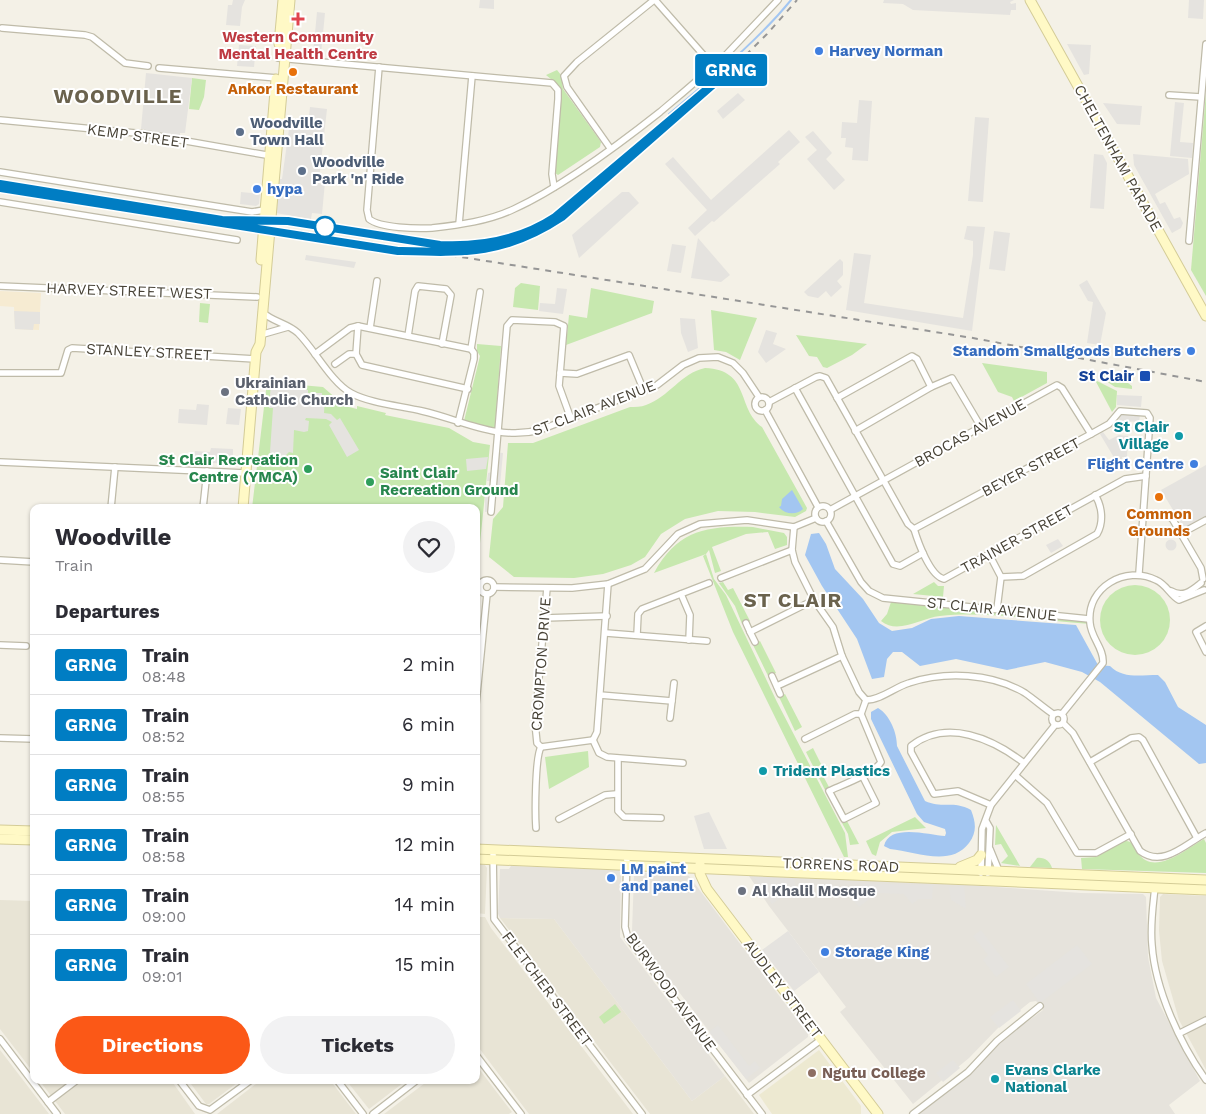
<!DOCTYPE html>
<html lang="en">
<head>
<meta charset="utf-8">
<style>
  body { margin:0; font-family:"Work Sans",sans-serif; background:#f2f2f3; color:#2b2b33; height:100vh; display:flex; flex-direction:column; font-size:19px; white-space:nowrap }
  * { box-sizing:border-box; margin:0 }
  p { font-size:16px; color:#7c7c81 }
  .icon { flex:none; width:28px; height:28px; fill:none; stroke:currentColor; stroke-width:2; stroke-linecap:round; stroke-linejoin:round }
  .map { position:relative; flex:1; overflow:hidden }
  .drawer { position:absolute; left:30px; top:504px; width:450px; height:580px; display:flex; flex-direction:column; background:#fff; border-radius:10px; box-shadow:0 1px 4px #0004 }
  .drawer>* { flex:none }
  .badge { padding:0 10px; border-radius:4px; font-size:18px; line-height:32px }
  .map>.badge { position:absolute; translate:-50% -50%; box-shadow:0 0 0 2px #fff }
  h2 { padding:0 25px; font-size:19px; line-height:45px }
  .round { display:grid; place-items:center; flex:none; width:52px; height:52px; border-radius:26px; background:#f2f2f3 }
  .head { display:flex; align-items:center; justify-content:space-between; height:85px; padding:0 25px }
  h1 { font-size:24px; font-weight:700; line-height:38px }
  .primary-button { display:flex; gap:10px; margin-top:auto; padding:10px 25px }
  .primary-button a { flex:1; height:58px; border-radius:30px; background:#fb5817; color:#fff; font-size:20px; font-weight:700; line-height:58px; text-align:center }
  .primary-button a+a { background:#f2f2f3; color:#2b2b33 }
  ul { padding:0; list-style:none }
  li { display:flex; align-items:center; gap:15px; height:60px; padding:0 25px; border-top:1px solid #e1e1e2 }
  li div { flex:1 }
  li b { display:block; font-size:19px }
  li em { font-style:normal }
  li .badge { min-width:55px; font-weight:700; text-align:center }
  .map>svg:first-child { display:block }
</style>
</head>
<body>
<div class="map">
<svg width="1206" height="1114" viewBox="0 0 1206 1114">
  <rect width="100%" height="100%" fill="#f4f1e7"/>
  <g fill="#e8e4d5">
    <polygon points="476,865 485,865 487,868 485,914 476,913"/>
    <polygon points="1163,894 1206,896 1206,1070 1179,1020 1162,961 1159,931 1160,897"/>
    <polygon points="0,900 34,901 34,1073 0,1029"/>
    <polygon points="476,917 485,917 491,928 633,1114 529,1114 476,1044"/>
    <polygon points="500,918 554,919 692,1101 725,1076 754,1114 650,1114"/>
    <polygon points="0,1050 49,1114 0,1114"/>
    <polygon points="476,1065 512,1112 509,1114 384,1114 429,1080 476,1080"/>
    <polygon points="39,1080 171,1080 195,1114 65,1114"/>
    <polygon points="188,1080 241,1080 209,1104 206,1104"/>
    <polygon points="261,1080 330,1080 356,1114 217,1114"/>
    <polygon points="346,1080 407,1080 369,1109"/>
  </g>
  <polygon fill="#f6ebd2" points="0,291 41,293 39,330 15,329 14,307 0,306"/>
  <g fill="#e6e3dc">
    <polygon points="511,866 619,870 621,874 620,937 725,1076 692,1101 554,919 500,918 498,914 500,869 509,869"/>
    <polygon points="637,872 689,876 808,1034 808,1037 749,1083 632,931 634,875"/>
    <polygon points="749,876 967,885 1081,893 1143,894 1146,897 1148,957 1156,998 1200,1081 1169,1105 1175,1114 918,1114 976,1069 996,1045 1043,1010 1036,1001 1030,1002 999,1027 969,1058 913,1104 840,1012 846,1007 769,906"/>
  </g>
  <polygon fill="#ede9d1" points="819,1050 861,1106 861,1114 772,1114 759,1095"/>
  <g fill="#c7e8af">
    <polygon points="557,70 561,75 563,89 601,142 600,147 558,175 555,173 561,93 557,84 546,75"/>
    <polygon points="192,78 206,80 204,97 199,110 189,109"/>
    <polygon points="1206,92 1206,296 1191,270"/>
    <polygon points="521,283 540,286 538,310 513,307 515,288"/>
    <polygon points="591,288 654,301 652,313 566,345 569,315 587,318"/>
    <polygon points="200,303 210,304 208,323 199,322"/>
    <polygon points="711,310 757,318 740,360 726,352 714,350"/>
    <polygon points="796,335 867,344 852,355 827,368 823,367 817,357 809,356"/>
    <polygon points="477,344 501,346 495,429 464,421 480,356 477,351"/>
    <polygon points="982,363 1047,372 1047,383 1014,401 1012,397 998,392"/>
    <path d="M 705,368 C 751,370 736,408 762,427 L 807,508 L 806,511 L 795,517 L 755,512 L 718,511 L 685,519 L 661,534 L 645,557 L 631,565 L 603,574 L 574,578 L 514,577 L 489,557 L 493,519 L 503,507 L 508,443 L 533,443 L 630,407 C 635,407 641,407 646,405 C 669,397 681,373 705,368 Z"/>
    <polygon points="1104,374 1120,377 1132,386 1132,389 1115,387 1103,379"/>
    <polygon points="1095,380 1117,391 1116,407 1112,412"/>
    <polygon points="267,382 323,387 345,406 357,409 357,406 386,413 385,415 449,428 473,442 490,445 478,563 476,563 476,508 252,508"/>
    <path d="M 753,527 L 784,533 L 787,537 L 787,545 L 775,549 L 768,532 L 746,534 L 712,547 L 721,571 L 715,573 L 709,550 L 706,554 L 714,579 L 726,595 L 777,702 L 845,833 L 848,857 L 844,857 L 733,632 L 703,556 L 706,554 L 654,573 C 678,530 705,526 753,527 Z"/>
    <polygon points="723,582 728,590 733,588 750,621 742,624 735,606 719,583"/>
    <polygon points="934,582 938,586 944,586 943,597 913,594"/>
    <circle cx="1135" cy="620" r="35"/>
    <path d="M 892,599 L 1089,619 L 1090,624 C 1041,621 989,611 940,616 C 921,618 898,635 881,621 L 887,614 Z"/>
    <polygon points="760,641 776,673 770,676 772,681 771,682 753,645"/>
    <polygon points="785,694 802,727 795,731 779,697"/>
    <polygon points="813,748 825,772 822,774 829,787 825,790 806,752"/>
    <polygon points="588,751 589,767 549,789 545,757"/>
    <polygon points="915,817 926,828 892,832 880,842 876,856 872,854 866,841"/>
    <polygon points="847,821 859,844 850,845 848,834 842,823"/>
    <polygon points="996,825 1020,866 1001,863 1008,856 1001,844 995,845"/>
    <path d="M 1204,839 L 1206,843 L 1206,873 L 1082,869 L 1081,858 L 1096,857 L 1124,841 C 1133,840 1133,847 1138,853 C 1154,877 1186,849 1204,839 Z"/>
    <path d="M 1037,858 C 1044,857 1050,861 1052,868 L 1030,867 Z"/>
    <polygon points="615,1004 621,1012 604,1024 599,1017"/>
  </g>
  <g fill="#e5e3df">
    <polygon points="230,0 245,0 242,7 240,26 226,25 228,5 232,5 233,0"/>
    <polygon points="480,0 494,0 494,9 479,8"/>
    <polygon points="884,0 1014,0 1010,2 1011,4 1016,3 1016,10 1011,10 1010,15 913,10 903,4 883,3"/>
    <polygon points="1189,0 1204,0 1203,19 1188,18"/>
    <polygon points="317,12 325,13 321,54 313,54"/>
    <polygon points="1067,44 1091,45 1089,74 1084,75"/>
    <polygon points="239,45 256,46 254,67 237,66"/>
    <polygon points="146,73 192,78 185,133 180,133 180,137 144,134 144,129 141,129"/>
    <polygon points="738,93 745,100 723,119 717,111"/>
    <polygon points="859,100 872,101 868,161 852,160 853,148 845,147 846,138 841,138 842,122 857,123"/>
    <polygon points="1175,102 1184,103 1180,142 1193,143 1192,158 1170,156"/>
    <polygon points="1103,103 1142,106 1140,125 1117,124"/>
    <polygon points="310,107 327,109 319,180 325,182 322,214 312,213 311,219 276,213 279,179 282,179 289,129 301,129 302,124 308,124"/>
    <polygon points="975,117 989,118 983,202 968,201"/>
    <polygon points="789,130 800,142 778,162 780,164 714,222 712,221 695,236 688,228 707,210 665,164 673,157 711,200"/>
    <polygon points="813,131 832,153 826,159 845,180 834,190 807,159 817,150 805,137"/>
    <polygon points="1094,154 1103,155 1107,163 1104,209 1090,208"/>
    <polygon points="1133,154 1188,159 1189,174 1155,194 1160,204 1165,202 1174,219 1180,217 1183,223 1181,228 1172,233 1134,165"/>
    <polygon points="241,192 260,194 259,204 256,206 240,204"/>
    <polygon points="622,192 629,192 639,203 579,258 572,235"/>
    <polygon points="967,226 985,227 972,331 846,310 854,253 871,255 864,303 963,318 973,255 973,241 964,239"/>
    <polygon points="994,231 1010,233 1005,271 989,269"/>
    <polygon points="698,238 730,275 721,282 691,278"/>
    <polygon points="672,244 686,246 681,273 667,271"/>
    <polygon points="306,255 356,262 354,268 305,260"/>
    <polygon points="840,259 843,262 843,275 837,281 842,287 831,297 826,291 818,298 808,296 804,292"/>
    <polygon points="1087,280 1106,313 1100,345 1087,343 1093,302 1088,301 1079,285"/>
    <polygon points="557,288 567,289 563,314 539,311 540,303 555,304"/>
    <polygon points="14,311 40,312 40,324 34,324 33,330 15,329"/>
    <polygon points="680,318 695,319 698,348 688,352 681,333"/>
    <polygon points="766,330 777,333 773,344 786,349 766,363 758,352"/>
    <polygon points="271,383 294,387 294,389 308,390 308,393 322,393 322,396 325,396 324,413 331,414 337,420 340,418 359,450 347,457 329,425 332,422 326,419 306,418 305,420 309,421 308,431 304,432 294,430 293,453 289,452 283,458 272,457 270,452 273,408 269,408"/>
    <polygon points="1117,395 1142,396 1141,407 1117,405"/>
    <polygon points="197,404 209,405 207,425 178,423 179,409 196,410"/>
    <polygon points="228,408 241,409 239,425 226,424"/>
    <polygon points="1121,415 1140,415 1139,422 1121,421 1118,418"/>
    <polygon points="1103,432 1109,440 1119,435 1128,436 1127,457 1122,457 1121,466 1119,466 1100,434"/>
    <polygon points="211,448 233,449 233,464 194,462 195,451 210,452"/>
    <polygon points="494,452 503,453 499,496 495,496 493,511 485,512 485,497 490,497 491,481 487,481 488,473 492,472"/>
    <polygon points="488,457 486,469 467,471 466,459"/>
    <polygon points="1206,465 1206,519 1185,530 1161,490"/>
    <polygon points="1058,539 1063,546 1051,553 1046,545"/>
    <circle cx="1171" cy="545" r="5.5"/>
    <polygon points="709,812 727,849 704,849 694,816"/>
    <polygon points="754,877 794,879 796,886 772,904"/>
    <polygon points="863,884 933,885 932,899 919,899 912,904 904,894 877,893 859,907 848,894"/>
    <polygon points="964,886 966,909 951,900 949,887"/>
    <polygon points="981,930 1009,967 996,977 983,960 988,955 973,936"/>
    <polygon points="788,931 819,972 794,991 762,950"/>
    <polygon points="1077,945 1092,964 1040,1003 1026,984"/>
    <polygon points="1013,1000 1021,1011 999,1028 990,1017"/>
    <polygon points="718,1025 749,1066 755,1061 760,1068 746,1079 709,1032"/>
    <polygon points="953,1060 960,1068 943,1082 936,1073"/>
  </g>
  <g fill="#a3c6f1">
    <path d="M 792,490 L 803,509 C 796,516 784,514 779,507 L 781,506 L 782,499 Z"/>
    <path d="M 819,533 L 826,544 L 835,569 L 863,599 L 879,623 L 892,631 L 912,628 L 931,619 L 959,616 L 1076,625 L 1098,665 L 1110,666 C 1123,679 1140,675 1158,675 L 1165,682 L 1178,707 L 1206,725 L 1206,763 L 1199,764 L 1100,682 L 1082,672 L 1045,662 L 1007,670 L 956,659 L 920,666 L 902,652 L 893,652 L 887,659 L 884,677 L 872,679 L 857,639 L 822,586 L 805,555 L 811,534 Z"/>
    <path d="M 878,708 C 890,715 897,733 897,746 L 925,801 C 943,809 953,800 971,810 C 976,823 977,832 969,843 C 950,868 915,851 890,849 L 884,846 C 889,823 929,835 945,836 L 946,833 L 945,829 L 924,822 L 917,814 L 871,719 L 871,712 Z"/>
  </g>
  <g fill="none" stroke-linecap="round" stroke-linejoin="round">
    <path stroke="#a3c6f1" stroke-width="2" d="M 669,114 C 711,78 755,44 791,0"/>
    <g stroke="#bfbba9" stroke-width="8">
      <g id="street">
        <polyline points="655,0 707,59 716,61"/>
        <polyline points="2,28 85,35 92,37 125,63 148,66"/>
        <polyline points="278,58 552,83 558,90 558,99 552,174 554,187"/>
        <path d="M 379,67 L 367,210 L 369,219 C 380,228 417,229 432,228 C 459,225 489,221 514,209 C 562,187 617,146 660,112 C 674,100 689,88 703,75 C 710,69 715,62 723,58 L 778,0"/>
        <polyline points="159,68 277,78"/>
        <polyline points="1169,95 1201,97"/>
        <polyline points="0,120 146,134 272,156"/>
        <polyline points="610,148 567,87 564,76 577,62 654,0"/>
        <polyline points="0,172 252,212 264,210"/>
        <polyline points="0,202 237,240"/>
        <polyline points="459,224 472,76"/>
        <polyline points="1189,241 1206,44"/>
        <polyline points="0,286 257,297"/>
        <path d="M 262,312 C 273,322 287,323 298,333 C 315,350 331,382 351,393 C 369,403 401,406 422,411 C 462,420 497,441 540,430 L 657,385 L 683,365 L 699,358 L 718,357 L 733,363 L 743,373 L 759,397"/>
        <polyline points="358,326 356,354 362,365 468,389"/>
        <polyline points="370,328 377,281"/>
        <polyline points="260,335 288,327"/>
        <polyline points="408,336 415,291 418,286 446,289 451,295 442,344"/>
        <polyline points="471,349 480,292"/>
        <polyline points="315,354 350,328 358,326 471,349 474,353 474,359 458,423"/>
        <polyline points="335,364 349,354 356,354"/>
        <polyline points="0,373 61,373 68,350 72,348 255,359"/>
        <polyline points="560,373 577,374 629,355 644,391"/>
        <polyline points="795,388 893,564 900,566 923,553"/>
        <circle cx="762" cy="404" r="7"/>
        <polyline points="837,398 912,356 917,359 931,387"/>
        <polyline points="769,402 816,377 820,376 826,378 908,524 914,529"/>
        <polyline points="765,410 818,507"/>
        <polyline points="855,431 931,387 952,378 981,427"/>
        <polyline points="0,462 246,473"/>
        <circle cx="823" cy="514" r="8"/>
        <polyline points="111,508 115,467"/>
        <polyline points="203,508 207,471"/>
        <polyline points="830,510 1057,385 1062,388 1091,434"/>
        <polyline points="491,512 507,326 512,320 555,322 564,326 559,386 571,419"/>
        <polyline points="1143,514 1170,517 1173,520 1201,568 1203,579"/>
        <polyline points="826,521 861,582 869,591 883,598 1089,619"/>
        <path d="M 794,527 L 792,550 L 795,562 L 814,600 L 833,627 L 842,656 L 859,692 L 866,700 C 881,700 895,687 909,683 C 945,671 992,673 1025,693 C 1035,700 1044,708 1053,714"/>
        <polyline points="914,529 1091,434 1109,424 1120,411 1147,413 1150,418 1139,573"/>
        <path d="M 914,529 C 918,542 930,576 944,579 L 1125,479 L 1146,476"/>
        <polyline points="1182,533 1206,520"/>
        <polyline points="989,554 1001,577 997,609"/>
        <polyline points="0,560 34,562"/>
        <path d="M 1001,577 L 1023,576 L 1097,534 C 1104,522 1102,506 1095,495"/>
        <polyline points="721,578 792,550"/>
        <circle cx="487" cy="587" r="7"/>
        <polyline points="494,587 572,588 608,584 645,569 678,534 700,524 747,520 794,527 816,518"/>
        <path d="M 1171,591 C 1183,598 1191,591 1201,583"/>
        <polyline points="681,594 690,615 689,640"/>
        <polyline points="544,618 607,616"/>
        <polyline points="746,623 750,632"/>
        <polyline points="1206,626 1196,632 1206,652"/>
        <polyline points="606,633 707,641"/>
        <polyline points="637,635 638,614 642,609 709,583"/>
        <polyline points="755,642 750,632 814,600"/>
        <polyline points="0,645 26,646"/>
        <polyline points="772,676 780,694"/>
        <polyline points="777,686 842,656"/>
        <polyline points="600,695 672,701"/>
        <polyline points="476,704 487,594"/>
        <circle cx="1058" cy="719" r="6"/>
        <path d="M 861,714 L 881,762 C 875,773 842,785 829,791 L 844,819 L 876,803 L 862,775"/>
        <path d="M 1062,714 L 1103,663 C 1104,648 1091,638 1090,623 C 1086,587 1126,565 1156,580 C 1166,584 1170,595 1179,600 L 1204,590"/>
        <polyline points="670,718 674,683"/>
        <path d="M 1063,723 L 1073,733 L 1140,851 C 1163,868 1184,845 1206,833"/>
        <polyline points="0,738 34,739"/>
        <polyline points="805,739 855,714 861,714 866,700"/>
        <polyline points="593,740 597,732 608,584"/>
        <polyline points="593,740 599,753 607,757 683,763"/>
        <polyline points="541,747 593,740"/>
        <polyline points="618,759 618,811 624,817 661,818"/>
        <polyline points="1090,762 1131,738 1139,737 1143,740 1197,838"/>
        <polyline points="1015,775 1047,803 1077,853 1096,853 1131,834"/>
        <path d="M 991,805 L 958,791 L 934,794 L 911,752 L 911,746 C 947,718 993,739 1024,763"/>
        <polyline points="559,819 605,795 616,794"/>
        <polyline points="986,821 990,828 988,873"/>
        <path d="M 536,828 C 535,814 535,757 541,747 L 537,743 L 535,723 L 547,588"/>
        <polyline points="990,849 999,871"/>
        <polyline points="493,850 494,919 642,1114"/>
        <polyline points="627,856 625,927 628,938 762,1114"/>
        <polyline points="981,873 982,829 991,805 1055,725"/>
        <path d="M 1155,887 C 1153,906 1150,925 1152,945 C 1155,989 1180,1044 1206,1080"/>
        <polyline points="1180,1033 1206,1020"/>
        <polyline points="0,1039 57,1114"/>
        <polyline points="476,1055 521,1114"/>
        <polyline points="179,1080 199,1106 210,1110 251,1080"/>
        <polyline points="337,1080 363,1114"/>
        <polyline points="747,1095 822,1039"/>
        <polyline points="48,1102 77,1080"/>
        <polyline points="373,1114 417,1080"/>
        <polyline points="913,1114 968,1072 997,1041 1040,1006"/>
      </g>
    </g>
    <g stroke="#d4cc97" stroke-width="11">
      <g id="secondary">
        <polyline points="1030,0 1206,316"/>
        <polyline points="279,44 283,0"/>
        <polyline points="261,260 276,79"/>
        <polyline points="243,508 256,352 260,344 290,0"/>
        <polyline points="0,830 34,831"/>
        <polyline points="0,839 34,840"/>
        <polyline points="476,849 1206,880"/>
        <polyline points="476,859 1206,890"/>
        <polyline points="700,864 700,874 707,889 878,1114"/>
        <polyline points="960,867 977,860 981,855"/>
      </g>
    </g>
    <use href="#street" stroke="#fff" stroke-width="5.5"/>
    <use href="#secondary" stroke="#fff9c6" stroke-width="9"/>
    <g stroke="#969696" stroke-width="2" stroke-dasharray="6 6" stroke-linecap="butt">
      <polyline points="729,72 767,34 797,0"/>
      <polyline points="0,184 973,338 1206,382"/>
      <path d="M 259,220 L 288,221 L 441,245 C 473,247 504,244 534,229 C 563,215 588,191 613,169 C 652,135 691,100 732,68"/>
    </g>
  </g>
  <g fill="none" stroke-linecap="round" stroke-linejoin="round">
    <g stroke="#fff" stroke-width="11">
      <path id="line" d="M 0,184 L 222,220 L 288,221 L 440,245 C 482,247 520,240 555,217 L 732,68 L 562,217 C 505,255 464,253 398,251 L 0,188"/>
    </g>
    <use href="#line" stroke="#007dc3" stroke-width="8"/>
  </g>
  <path fill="#e0444e" stroke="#fff" stroke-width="2" d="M295.5 11.5h5v5h5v5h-5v5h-5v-5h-5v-5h5z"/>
  <g fill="#3f7fe0" stroke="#fff" stroke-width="2">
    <circle cx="819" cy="51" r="5"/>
    <circle cx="257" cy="189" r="5"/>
    <circle cx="1191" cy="351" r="5"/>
    <circle cx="1194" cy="464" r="5"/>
    <circle cx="611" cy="878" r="5"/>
    <circle cx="825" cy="952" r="5"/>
  </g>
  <g fill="#e8710a" stroke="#fff" stroke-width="2">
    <circle cx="293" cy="72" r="5"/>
    <circle cx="1159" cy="497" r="5"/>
  </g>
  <g fill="#5c6f8a" stroke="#fff" stroke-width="2">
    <circle cx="240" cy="132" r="5"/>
    <circle cx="302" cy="171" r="5"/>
  </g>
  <circle fill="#fff" stroke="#007dc3" stroke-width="2.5" cx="325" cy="227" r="10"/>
  <rect fill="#1a4fb4" stroke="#fff" stroke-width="2" x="1139" y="370" width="12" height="12" rx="2.5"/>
  <g fill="#6b7280" stroke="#fff" stroke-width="2">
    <circle cx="225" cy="392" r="5"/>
    <circle cx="742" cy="891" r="5"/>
  </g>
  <g fill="#0f9aa8" stroke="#fff" stroke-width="2">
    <circle cx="1179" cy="436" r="5"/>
    <circle cx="763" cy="771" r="5"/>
    <circle cx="995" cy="1079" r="5"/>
  </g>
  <g fill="#2e9e5b" stroke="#fff" stroke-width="2">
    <circle cx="308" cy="469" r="5"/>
    <circle cx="370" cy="482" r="5"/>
  </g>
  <circle fill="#8d6e63" stroke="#fff" stroke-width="2" cx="812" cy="1073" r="5"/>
  <g text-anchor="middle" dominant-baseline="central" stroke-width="4" stroke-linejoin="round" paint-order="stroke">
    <g font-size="15" font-weight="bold" fill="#be3a42" stroke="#fff">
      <text x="298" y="37">Western Community<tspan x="298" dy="17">Mental Health Centre</tspan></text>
    </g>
    <g font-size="15" font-weight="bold" fill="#366cbe" stroke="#fff" text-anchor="start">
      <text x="829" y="51">Harvey Norman</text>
      <text x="267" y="189">hypa</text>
      <text x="1181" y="351" text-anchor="end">Standom Smallgoods Butchers</text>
      <text x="1184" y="464" text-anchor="end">Flight Centre</text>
      <text x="621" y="869">LM paint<tspan x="621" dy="17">and panel</tspan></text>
      <text x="835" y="952">Storage King</text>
    </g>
    <g font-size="15" font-weight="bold" fill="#c56008" stroke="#fff">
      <text x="293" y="89">Ankor Restaurant</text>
      <text x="1159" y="514">Common<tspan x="1159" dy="17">Grounds</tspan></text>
    </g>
    <g font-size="15" font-weight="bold" fill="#4e5e75" stroke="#fff" text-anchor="start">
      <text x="250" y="123">Woodville<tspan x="250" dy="17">Town Hall</tspan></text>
      <text x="312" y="162">Woodville<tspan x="312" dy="17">Park 'n' Ride</tspan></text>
    </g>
    <g font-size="15" fill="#474236" stroke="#fff">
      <text transform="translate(138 136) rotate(8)">KEMP STREET</text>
      <text transform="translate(1118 158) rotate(61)">CHELTENHAM PARADE</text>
      <text transform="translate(129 291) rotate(2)">HARVEY STREET WEST</text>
      <text transform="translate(149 352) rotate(3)">STANLEY STREET</text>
      <text transform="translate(594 408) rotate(-21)">ST CLAIR AVENUE</text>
      <text transform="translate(970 433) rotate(-29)">BROCAS AVENUE</text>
      <text transform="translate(1031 467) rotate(-28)">BEYER STREET</text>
      <text transform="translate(1017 539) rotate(-29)">TRAINER STREET</text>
      <text transform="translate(992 609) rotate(6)">ST CLAIR AVENUE</text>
      <text transform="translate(541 664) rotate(-86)">CROMPTON DRIVE</text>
      <text transform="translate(841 865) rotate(2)">TORRENS ROAD</text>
      <text transform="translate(547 989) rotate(53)">FLETCHER STREET</text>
      <text transform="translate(783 989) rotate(53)">AUDLEY STREET</text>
      <text transform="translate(671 992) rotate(54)">BURWOOD AVENUE</text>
    </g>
    <g font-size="15" font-weight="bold" fill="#164399" stroke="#fff" text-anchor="end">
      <text x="1134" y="376">St Clair</text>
    </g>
    <g font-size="15" font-weight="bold" fill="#5b616d" stroke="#fff" text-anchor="start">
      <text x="235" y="383">Ukrainian<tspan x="235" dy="17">Catholic Church</tspan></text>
      <text x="752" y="891">Al Khalil Mosque</text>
    </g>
    <g font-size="15" font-weight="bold" fill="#0d838f" stroke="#fff" text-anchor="start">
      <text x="1169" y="427" text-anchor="end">St Clair<tspan x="1169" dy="17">Village</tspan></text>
      <text x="773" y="771">Trident Plastics</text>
      <text x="1005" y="1070">Evans Clarke<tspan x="1005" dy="17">National</tspan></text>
    </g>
    <g font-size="15" font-weight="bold" fill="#27864d" stroke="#fff" text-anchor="end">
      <text x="298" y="460">St Clair Recreation<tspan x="298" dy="17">Centre (YMCA)</tspan></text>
      <text x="380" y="473" text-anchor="start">Saint Clair<tspan x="380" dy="17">Recreation Ground</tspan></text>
    </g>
    <g font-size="15" font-weight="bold" fill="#785e54" stroke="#fff" text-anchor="start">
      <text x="822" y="1073">Ngutu College</text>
    </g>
    <g font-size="20" font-weight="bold" letter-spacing="1" fill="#6a624d" stroke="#fff">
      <text x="118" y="96">WOODVILLE</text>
      <text x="793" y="600">ST CLAIR</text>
    </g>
  </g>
</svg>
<b class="badge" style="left:731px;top:70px;background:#007dc3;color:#fff">GRNG</b>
<section class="drawer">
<div class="head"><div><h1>Woodville</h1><p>Train</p></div><a class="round"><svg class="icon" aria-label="heart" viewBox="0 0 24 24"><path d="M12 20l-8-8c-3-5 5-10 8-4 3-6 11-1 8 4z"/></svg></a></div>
<h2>Departures</h2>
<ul>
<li><span class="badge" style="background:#007dc3;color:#fff">GRNG</span><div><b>Train</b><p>08:48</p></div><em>2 min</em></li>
<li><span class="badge" style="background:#007dc3;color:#fff">GRNG</span><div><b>Train</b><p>08:52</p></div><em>6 min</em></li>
<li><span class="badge" style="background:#007dc3;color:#fff">GRNG</span><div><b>Train</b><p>08:55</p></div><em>9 min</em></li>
<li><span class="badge" style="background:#007dc3;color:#fff">GRNG</span><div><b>Train</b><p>08:58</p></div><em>12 min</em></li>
<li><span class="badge" style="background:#007dc3;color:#fff">GRNG</span><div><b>Train</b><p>09:00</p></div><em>14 min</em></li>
<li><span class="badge" style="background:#007dc3;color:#fff">GRNG</span><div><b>Train</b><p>09:01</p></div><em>15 min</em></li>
</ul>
<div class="primary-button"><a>Directions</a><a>Tickets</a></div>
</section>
</div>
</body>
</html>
